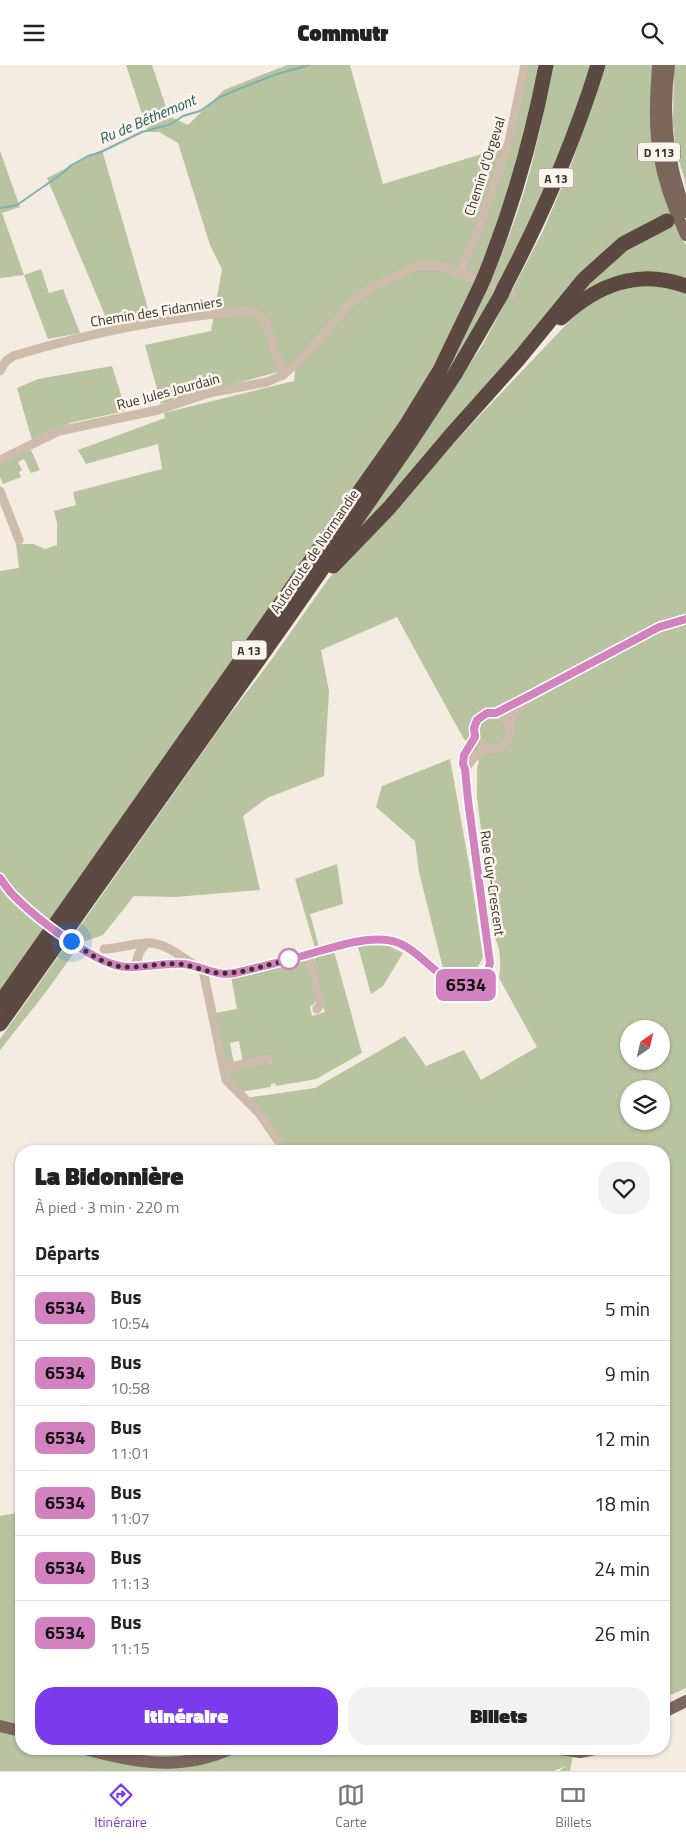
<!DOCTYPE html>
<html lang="fr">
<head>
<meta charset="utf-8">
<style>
  body { margin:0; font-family:"Titillium Web",sans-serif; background:#f2f2f2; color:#222; height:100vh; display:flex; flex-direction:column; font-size:19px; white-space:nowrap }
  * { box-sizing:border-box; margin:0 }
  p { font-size:16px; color:#767676 }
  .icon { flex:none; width:28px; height:28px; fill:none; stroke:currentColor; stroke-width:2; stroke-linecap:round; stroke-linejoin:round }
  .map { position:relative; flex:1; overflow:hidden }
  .side { position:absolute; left:15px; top:1080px; width:655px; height:610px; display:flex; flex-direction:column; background:#fff; border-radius:20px; box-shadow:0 1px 4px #0004 }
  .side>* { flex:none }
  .badge { padding:0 10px; border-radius:8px; font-size:18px; line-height:32px }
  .needle { width:32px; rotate:34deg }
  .fabs { position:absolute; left:620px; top:955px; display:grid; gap:10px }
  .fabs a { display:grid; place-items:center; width:50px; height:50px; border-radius:50%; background:#fff; box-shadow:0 1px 4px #0004; font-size:25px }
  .you { position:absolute; width:25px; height:25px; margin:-12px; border:4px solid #fff; border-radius:50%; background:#1a73e8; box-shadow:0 0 0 8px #1a73e833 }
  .map>.badge { position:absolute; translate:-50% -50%; box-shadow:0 0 0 2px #fff }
  h2 { padding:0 20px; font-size:19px; line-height:45px }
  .round { display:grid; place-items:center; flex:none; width:52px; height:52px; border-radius:20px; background:#f2f2f2 }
  .headline { display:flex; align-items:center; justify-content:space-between; height:85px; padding:0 20px }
  h1 { font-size:24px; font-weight:800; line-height:38px }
  .button { display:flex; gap:10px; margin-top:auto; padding:10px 20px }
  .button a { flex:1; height:58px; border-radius:20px; background:#7c3aed; color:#fff; font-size:20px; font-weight:800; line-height:58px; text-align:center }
  .button a+a { background:#f2f2f2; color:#222 }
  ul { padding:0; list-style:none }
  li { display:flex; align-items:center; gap:15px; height:65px; padding:0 20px; border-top:1px solid #e0e0e0 }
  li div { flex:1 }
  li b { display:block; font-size:19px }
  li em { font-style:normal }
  li .badge { min-width:55px; font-weight:700; text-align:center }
  header { display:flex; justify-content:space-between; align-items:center; height:65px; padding:0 20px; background:#fff; font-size:22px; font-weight:800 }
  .dock { display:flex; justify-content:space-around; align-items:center; height:70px; border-top:1px solid #e0e0e0; background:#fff; font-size:14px; color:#767676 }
  .dock a { display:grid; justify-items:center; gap:2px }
  .dock .on { color:#7c3aed }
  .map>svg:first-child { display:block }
</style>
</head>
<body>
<header><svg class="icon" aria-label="menu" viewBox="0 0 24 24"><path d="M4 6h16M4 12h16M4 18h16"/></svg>Commutr<svg class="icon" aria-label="search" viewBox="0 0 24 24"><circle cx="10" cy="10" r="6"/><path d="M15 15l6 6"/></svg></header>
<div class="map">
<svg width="686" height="1706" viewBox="0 0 686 1706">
  <rect width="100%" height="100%" fill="#f4ebe1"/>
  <g fill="#b8c4a0" fill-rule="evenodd">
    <polygon points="126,0 152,0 169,51 188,60 224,25 287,0 350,0 383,119 505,82 524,0 538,0 528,61 489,183 466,237 434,300 397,363 0,926 0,506 19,503 16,479 33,479 45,484 57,480 57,458 54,446 76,440 73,427 162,404 158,379 86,399 78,385 165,353 164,348 294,316 295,306 281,306 161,339 145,280 211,266 222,204 210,180 178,78 159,67 148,67"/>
    <path d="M 552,0 L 595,0 L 520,182 L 431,337 C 457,286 483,236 504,183 C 528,125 542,62 552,0 Z"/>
    <polygon points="606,0 654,0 675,161 686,180 686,216 666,211 576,235 625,175 387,439 350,475 408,393 483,279 517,216 543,166 571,100"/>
    <polygon points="686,0 686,119 676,86 673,59 674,0"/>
    <polygon points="102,85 149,247 136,257 110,262 47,113"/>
    <polygon points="0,86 20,142 2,148 24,210 41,204 49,228 63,224 80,268 48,274 24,210 0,213"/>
    <path d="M 655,220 L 686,227 L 686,1623 L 664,1633 L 664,1086 L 288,1086 L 246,1033 L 315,1023 L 405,971 L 426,1001 L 464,985 L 481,1015 L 537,982 L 499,913 C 501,900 501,885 495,873 L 477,733 L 477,703 L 479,697 L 461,669 L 397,552 L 321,585 L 329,626 L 324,711 L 267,733 L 243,751 L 260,825 L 175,832 L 134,831 L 103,870 L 83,877 L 73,871 L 224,657 L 269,598 L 327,516 L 349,488 L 580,245 L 620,222 ZM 629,964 L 661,964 L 661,996 L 629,996 ZM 629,1024 L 661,1024 L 661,1056 L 629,1056 Z"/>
    <polygon points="112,301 126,346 74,357 53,364 32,375 17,323 38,314"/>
    <polygon points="30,383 40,405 31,408 24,394 18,397 22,405 19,407 21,412 3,419 0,412 0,398"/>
    <path d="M 450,694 L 469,799 L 483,892 C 476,907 472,911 456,915 L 443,903 L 419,807 L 415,776 L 376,742 L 382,721 Z"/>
    <polygon points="337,799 343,839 310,849 319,882 315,883 295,814"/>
    <polygon points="67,879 76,885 46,927 0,985 0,974"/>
    <polygon points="365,880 389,881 403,888 383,921 371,929 358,882"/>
    <polygon points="334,886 362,988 316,1014 276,1021 275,1018 271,1019 271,1022 239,1027 228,1013 226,1004 268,997 271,999 274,994 243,997 239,976 230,978 234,999 225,1000 215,948 237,944 231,911 306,894 317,934 313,940 310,941 312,951 325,947 312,899 315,895 313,892"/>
    <polygon points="21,1447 21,1684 574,1684 570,1706 559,1706 566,1701 554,1706 0,1706 0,1451"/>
  </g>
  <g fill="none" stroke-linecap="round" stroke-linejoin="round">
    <polyline stroke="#7fb0b2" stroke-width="2" points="0,143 17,140 63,108 70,101 88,91 101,87 142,67 171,59 183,51 200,46 220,32 241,23 277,9 310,0"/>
    <g stroke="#cdbbac" stroke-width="9">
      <polyline points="460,208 484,150 509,77 525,0"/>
      <path d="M 0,306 L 6,296 L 13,291 C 89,268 168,252 247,246 L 257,248 L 265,256 L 283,310"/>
      <polyline points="0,395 59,366 158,345 209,328 267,317 283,310 305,290 349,240 369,223 418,201 438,201 449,204 512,230"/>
      <polyline points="0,426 19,475"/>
      <circle cx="492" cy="666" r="18"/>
      <polyline points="496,648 659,562 686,554"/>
      <polyline points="509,660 515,648 528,634"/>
      <polyline points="465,704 474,692 488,684"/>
      <polyline points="0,813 12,829 46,858"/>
      <path d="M 71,876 C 89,888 107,902 129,902 C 143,902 157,899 171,898 C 193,898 212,911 234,908 C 260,904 293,894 319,886 C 336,881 353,875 371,874 C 382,874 394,875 404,880 C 425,892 447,928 475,918 C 484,915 488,907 490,898 L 468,735 L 465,704 L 463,699 L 464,690 L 475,672"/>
      <path d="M 104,884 C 119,884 135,877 151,878 C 166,879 180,891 193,899"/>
      <polyline points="308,890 321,938 317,944"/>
      <polyline points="135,902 139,888 146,878"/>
      <polyline points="203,905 226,1015 259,1048 285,1086"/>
      <polyline points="224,1003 270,994"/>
    </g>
    <g stroke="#7d675c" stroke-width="12">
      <path d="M 658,0 C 656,29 654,60 659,89 C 664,117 674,145 686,170"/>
      <path d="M 669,0 C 662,51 667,99 686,147"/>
      <polyline points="664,1647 686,1636"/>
      <polyline points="0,1661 21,1666"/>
      <path d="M 85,1684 C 136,1698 181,1706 230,1684"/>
      <polyline points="561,1684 580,1687 595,1684"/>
    </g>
    <g stroke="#5c4a42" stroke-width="15">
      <path d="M 484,213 C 512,144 532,74 546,0"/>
      <path d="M 504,223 C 542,151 574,77 598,0"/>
      <path d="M 561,253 C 597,220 638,203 686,221"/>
      <polyline points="333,501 389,443 450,371 517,296 584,214 623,179 667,156"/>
      <polyline points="0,938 407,359 440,305 480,222"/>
      <polyline points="0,959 288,553 411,376 455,309 501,230"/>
    </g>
    <polyline stroke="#cdbbac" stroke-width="9" points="46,858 71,876"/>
    <g stroke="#5c4a42" stroke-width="15">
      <polyline points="480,222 484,213"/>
      <polyline points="501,230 504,223"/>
    </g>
  </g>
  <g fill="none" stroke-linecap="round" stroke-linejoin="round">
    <g stroke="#fff" stroke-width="11">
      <path id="line" d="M 0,813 C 4,819 8,825 14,831 C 36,853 96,901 127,902 C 146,903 165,897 184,899 C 201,901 217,912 235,908 C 260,902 285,896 309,889 C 328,884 347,877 368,875 C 378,874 391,874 401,879 C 425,889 446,928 475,918 C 484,915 488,907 490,898 L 468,735 L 465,704 L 463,699 L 464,690 L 475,672 L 474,663 L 477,655 L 487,648 L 496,648 L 531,630 L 659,562 L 686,554"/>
    </g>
    <use href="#line" stroke="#d282be" stroke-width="8"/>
    <path stroke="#3b302b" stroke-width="5" stroke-dasharray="0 9" d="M 71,876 C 89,888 107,903 130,902 C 145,902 160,898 176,899 C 191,899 202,906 217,908 C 241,910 268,899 292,894 L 289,894"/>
  </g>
  <circle fill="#fff" stroke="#d282be" stroke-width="2.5" cx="289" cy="894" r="10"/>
  <g text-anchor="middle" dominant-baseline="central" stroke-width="5" stroke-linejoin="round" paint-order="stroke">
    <g fill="#fbf5ee" stroke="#756b66" stroke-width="1">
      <rect x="638" y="77.5" width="42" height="19" rx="4"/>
      <rect x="538.5" y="103.5" width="35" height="19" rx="4"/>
      <rect x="231.5" y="575.5" width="35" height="19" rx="4"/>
    </g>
    <g font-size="12" font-weight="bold" fill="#3b302b">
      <text x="659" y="87">D 113</text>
      <text x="556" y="113">A 13</text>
      <text x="249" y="585">A 13</text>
    </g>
    <g font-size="14" fill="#3b302b" stroke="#fbf5ee">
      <text transform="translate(484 101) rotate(-72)">Chemin d'Orgeval</text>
      <text transform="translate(156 246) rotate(-9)">Chemin des Fidanniers</text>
      <text transform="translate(168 326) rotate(-15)">Rue Jules Jourdain</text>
      <text transform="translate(314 486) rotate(-56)">Autoroute de Normandie</text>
      <text transform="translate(493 818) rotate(82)">Rue Guy-Crescent</text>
    </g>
    <g font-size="15" font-style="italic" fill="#1f5a5e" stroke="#fbf5ee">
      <text transform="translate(147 54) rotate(-23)">Ru de Béthemont</text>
    </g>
  </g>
</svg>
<div class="fabs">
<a><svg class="needle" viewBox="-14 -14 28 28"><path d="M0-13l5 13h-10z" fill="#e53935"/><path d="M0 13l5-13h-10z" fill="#767676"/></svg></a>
<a><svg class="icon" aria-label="layers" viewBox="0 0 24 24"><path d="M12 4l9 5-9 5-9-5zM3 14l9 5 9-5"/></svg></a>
</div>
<div class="you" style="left:71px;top:876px"></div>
<b class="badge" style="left:466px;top:920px;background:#d282be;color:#111">6534</b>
<section class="side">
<div class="headline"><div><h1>La Bidonnière</h1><p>À pied · 3 min · 220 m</p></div><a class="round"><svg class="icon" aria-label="heart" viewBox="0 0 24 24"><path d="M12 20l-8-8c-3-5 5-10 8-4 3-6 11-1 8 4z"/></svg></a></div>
<h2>Départs</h2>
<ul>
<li><span class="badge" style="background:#d282be;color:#111">6534</span><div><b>Bus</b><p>10:54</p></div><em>5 min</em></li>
<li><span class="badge" style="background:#d282be;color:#111">6534</span><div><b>Bus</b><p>10:58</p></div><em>9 min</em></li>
<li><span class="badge" style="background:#d282be;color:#111">6534</span><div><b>Bus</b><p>11:01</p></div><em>12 min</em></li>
<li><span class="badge" style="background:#d282be;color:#111">6534</span><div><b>Bus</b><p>11:07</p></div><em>18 min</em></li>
<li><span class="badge" style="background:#d282be;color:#111">6534</span><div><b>Bus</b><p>11:13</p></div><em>24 min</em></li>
<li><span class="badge" style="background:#d282be;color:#111">6534</span><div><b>Bus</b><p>11:15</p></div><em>26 min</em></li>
</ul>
<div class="button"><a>Itinéraire</a><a>Billets</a></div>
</section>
</div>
<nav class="dock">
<a class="on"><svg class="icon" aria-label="directions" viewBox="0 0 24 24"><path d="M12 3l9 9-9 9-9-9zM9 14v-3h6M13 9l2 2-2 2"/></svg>Itinéraire</a>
<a><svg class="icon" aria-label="map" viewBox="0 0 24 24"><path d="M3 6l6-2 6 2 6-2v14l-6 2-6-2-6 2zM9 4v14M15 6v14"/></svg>Carte</a>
<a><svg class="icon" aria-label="tickets" viewBox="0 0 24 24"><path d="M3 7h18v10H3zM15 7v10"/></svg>Billets</a>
</nav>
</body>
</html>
